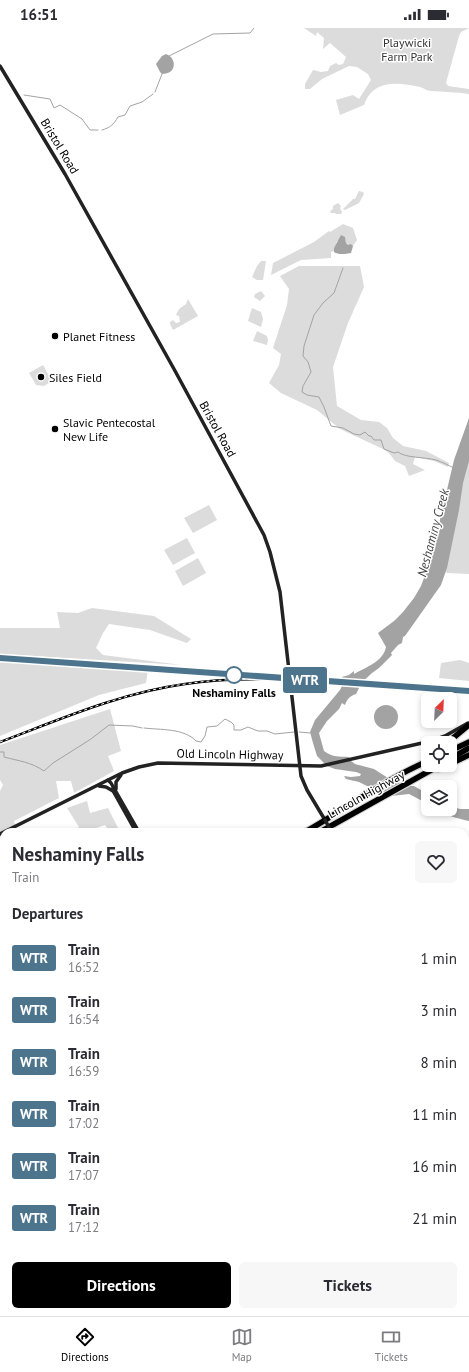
<!DOCTYPE html>
<html lang="en">
<head>
<meta charset="utf-8">
<style>
  body { margin:0; font-family:"PT Sans",sans-serif; background:#f7f7f7; color:#2b2b33; height:100vh; display:flex; flex-direction:column; font-size:15px; white-space:nowrap }
  * { box-sizing:border-box; margin:0 }
  p { font-size:13px; color:#7c7c81 }
  .icon { flex:none; width:22px; height:22px; fill:none; stroke:currentColor; stroke-width:2; stroke-linecap:round; stroke-linejoin:round }
  .map { position:relative; flex:1; overflow:hidden }
  .panel { position:absolute; left:0px; top:800px; width:469px; height:488px; display:flex; flex-direction:column; background:#fff; border-radius:12px 12px 0 0; box-shadow:0 2px 6px #0003 }
  .panel>* { flex:none }
  .badge { padding:0 8px; border-radius:3px; font-size:14px; line-height:26px }
  .needle { width:26px; rotate:24deg }
  .fabs { position:absolute; left:421px; top:664px; display:grid; gap:8px }
  .fabs a { display:grid; place-items:center; width:36px; height:36px; border-radius:6px; background:#fff; box-shadow:0 2px 6px #0003; font-size:20px }
  .map>.badge { position:absolute; translate:-50% -50%; box-shadow:0 0 0 2px #fff }
  h2 { padding:0 12px; font-size:15px; line-height:36px }
  .round { display:grid; place-items:center; flex:none; width:42px; height:42px; border-radius:6px; background:#f7f7f7 }
  .overview { display:flex; align-items:center; justify-content:space-between; height:68px; padding:0 12px }
  h1 { font-size:19px; font-weight:600; line-height:30px }
  .action { display:flex; gap:8px; margin-top:auto; padding:8px 12px }
  .action a { flex:1; height:46px; border-radius:6px; background:#000; color:#fff; font-size:16px; font-weight:600; line-height:46px; text-align:center }
  .action a+a { background:#f7f7f7; color:#2b2b33 }
  ul { padding:0; list-style:none }
  li { display:flex; align-items:center; gap:12px; height:52px; padding:0 12px }
  li div { flex:1 }
  li b { display:block; font-size:15px }
  li em { font-style:normal }
  li .badge { min-width:44px; font-weight:700; text-align:center }
  .status { display:flex; justify-content:space-between; align-items:center; height:28px; padding:0 20px; background:#fff; direction:ltr }
  .status svg { height:11px; fill:currentColor }
  .tab-bar { display:flex; justify-content:space-around; align-items:center; height:56px; border-top:1px solid #e1e1e2; background:#fff; font-size:11px; color:#7c7c81 }
  .tab-bar a { display:grid; justify-items:center; gap:2px }
  .tab-bar .current { color:#000 }
  .map>svg:first-child { display:block }
</style>
</head>
<body>
<div class="status"><b>16:51</b><svg viewBox="0 0 49 12"><path d="M0 12V9h3v3zM5 12V6h3v6zM10 12V3h3v9zM15 12V0h3v12zM26 1h20v11H26zM47 4h2v5h-2z"/></svg></div>
<div class="map">
<svg width="469" height="1288" viewBox="0 0 469 1288">
  <rect width="100%" height="100%" fill="#fff"/>
  <g fill="#dcdcdc">
    <path d="M 304,0 L 469,0 L 461,4 L 459,8 L 446,55 L 448,58 L 469,61 L 469,66 C 456,64 444,64 431,63 C 427,63 424,60 420,59 C 398,54 373,51 364,77 L 340,87 L 336,72 L 353,67 L 359,71 L 371,52 L 368,46 L 357,39 L 349,38 L 322,51 L 310,61 L 305,61 L 305,56 L 313,42 L 321,44 L 328,43 L 330,38 L 336,35 L 339,37 L 343,36 L 346,29 L 330,15 L 323,21 L 324,10 L 317,4 L 316,8 Z"/>
    <polygon points="359,163 363,164 364,166 359,175 345,182 343,181 353,171 355,171"/>
    <polygon points="338,175 341,178 340,180 342,184 341,186 336,186 335,185 331,185 330,183 333,181 333,178"/>
    <polygon points="343,196 353,200 357,212 353,218 351,217 348,217 346,215 346,212 337,213 334,223 331,224 331,230 301,232 271,247 273,235 314,214 329,203 330,204"/>
    <polygon points="261,233 266,233 263,252 257,252 252,249 257,238"/>
    <polygon points="299,238 360,238 364,259 348,295 333,339 337,378 361,392 379,394 387,400 393,410 403,418 426,423 449,435 448,439 434,433 415,429 413,436 425,442 409,448 405,438 395,433 389,425 383,421 340,401 317,382 281,365 269,355 279,337 281,326 273,320 287,277 289,261 280,248"/>
    <polygon points="261,263 265,268 260,273 254,269 255,266"/>
    <polygon points="188,271 198,288 173,302 170,296 170,294 173,292 176,295 180,294 179,288 176,287 179,281 186,276"/>
    <polygon points="252,280 261,284 263,291 261,299 248,293"/>
    <polygon points="257,303 267,308 268,312 267,317 253,313"/>
    <polygon points="43,337 52,353 44,358 36,357 29,345"/>
    <polygon points="469,399 469,546 447,545 435,531"/>
    <polygon points="209,477 217,492 193,505 184,490"/>
    <polygon points="187,510 195,525 173,537 164,522"/>
    <polygon points="198,530 206,545 183,558 175,543"/>
    <polygon points="92,580 154,588 191,611 187,615 150,602 109,596 103,605 96,620 103,627 182,637 0,626 0,600 60,600 57,584 78,585"/>
    <polygon points="0,632 138,641 148,642 146,655 99,667 0,708"/>
    <polygon points="460,632 469,635 469,653 439,650 441,635"/>
    <polygon points="110,681 121,723 108,728 114,743 74,765 71,753 56,753 59,770 14,793 17,804 4,804 4,831 0,813 0,763 3,757 0,752 0,717"/>
    <polygon points="87,773 90,785 108,780 120,804 110,804 105,797 96,800 96,804 72,804 79,799 67,780"/>
    <polygon points="465,1063 469,1072 469,1213 465,1224"/>
    <polygon points="469,1253 469,1288 455,1288 456,1284 465,1284 465,1258"/>
  </g>
  <g fill="#a3a3a3">
    <path d="M 166,26 C 177,30 177,46 162,46 L 160,44 L 156,36 L 162,28 Z"/>
    <path d="M 341,207 L 345,209 L 346,215 L 348,217 L 351,216 L 353,218 L 351,225 C 346,226 338,227 334,224 L 334,220 Z"/>
    <path d="M 469,390 L 469,433 L 463,455 L 459,482 L 447,540 L 441,557 L 405,608 L 403,609 L 402,615 L 398,617 L 391,625 L 392,627 L 379,640 L 372,645 L 358,658 L 359,660 L 356,666 C 350,668 347,671 345,677 L 342,675 L 339,681 L 327,693 L 319,705 L 324,723 C 334,730 338,728 349,729 L 351,733 L 355,736 L 374,741 L 388,750 L 397,752 L 403,758 L 414,758 L 428,766 L 428,776 L 409,766 L 391,768 L 374,758 L 367,758 L 359,754 L 346,751 L 344,748 L 351,749 L 360,748 L 361,746 L 356,744 L 335,741 L 327,738 L 317,728 L 313,715 L 310,704 L 315,692 L 340,662 L 342,658 L 342,649 L 349,647 L 354,643 L 354,646 C 366,639 383,634 386,619 L 378,605 L 394,593 L 403,584 L 414,570 L 421,558 L 430,534 L 454,432 Z"/>
    <circle cx="386" cy="689" r="12"/>
    <path d="M 450,778 L 460,781 L 469,781 L 469,793 C 456,790 447,788 436,781 L 450,781 Z"/>
  </g>
  <g fill="none" stroke-linecap="round" stroke-linejoin="round">
    <g stroke="#a3a3a3" stroke-width="1">
      <polyline points="169,28 213,6 250,5 254,0"/>
      <polyline points="155,64 162,46"/>
      <polyline points="24,67 50,71 54,80 60,77 82,91 90,102 98,102"/>
      <path d="M 102,102 C 110,100 114,96 118,89 L 125,87 L 130,78 L 142,74 L 153,66"/>
      <path d="M 343,240 L 334,265 L 323,275 L 314,287 L 304,318 L 303,328 L 308,334 L 311,344 L 303,358 L 302,364 L 307,367 L 319,369 L 324,379 L 331,398 L 343,400 L 354,406 L 360,407 L 365,404 L 369,408 L 371,408 L 374,412 L 381,412 L 384,421 L 394,425 L 398,424 C 405,430 425,429 436,432 C 442,434 448,437 454,440"/>
      <path d="M 144,700 C 160,702 184,700 196,713 L 201,714 L 205,708 L 207,699 L 217,698 L 225,691 L 231,694 L 234,697 L 234,702 L 241,702 L 248,699 L 258,703 L 267,703 L 275,706 L 294,704"/>
      <polyline points="299,704 310,705"/>
      <path d="M 0,724 L 4,724 L 4,729 C 19,733 31,734 44,743 L 53,735 L 91,711 L 109,697 L 133,698 L 142,700"/>
      <polyline points="280,1284 291,1288"/>
      <polyline points="375,1288 376,1284"/>
    </g>
    <g stroke="#dbdbdb" stroke-width="8">
      <g id="motorway">
        <polyline points="447,715 469,697"/>
        <polyline points="450,723 469,714"/>
        <polyline points="450,731 469,720"/>
        <polyline points="450,736 469,727"/>
        <polyline points="438,741 448,737"/>
        <path d="M 305,804 C 347,780 384,752 428,733"/>
        <polyline points="320,804 440,737"/>
        <polyline points="0,970 4,968"/>
        <polyline points="0,978 4,975"/>
        <polyline points="0,986 4,984"/>
        <polyline points="0,997 4,998"/>
        <polyline points="0,1041 4,1041"/>
        <polyline points="0,1093 4,1097"/>
        <polyline points="0,1114 4,1113"/>
        <polyline points="241,1284 251,1288"/>
        <polyline points="249,1284 258,1288"/>
      </g>
    </g>
    <g stroke="#222" stroke-width="3.5">
      <polyline points="0,38 65,146 174,341 264,507 270,524 280,564 301,748 307,762 325,792"/>
      <polyline points="108,752 111,755 139,804"/>
      <polyline points="99,758 106,759 113,763"/>
      <polyline points="112,761 136,804"/>
      <polyline points="116,761 116,754 121,747"/>
      <polyline points="0,806 122,745 139,739 158,735 321,738 431,713 445,708 468,695"/>
      <polyline points="465,1057 469,1065"/>
      <polyline points="465,1235 469,1223"/>
      <polyline points="465,1242 469,1247"/>
      <polyline points="94,1288 102,1284"/>
      <polyline points="449,1288 450,1284"/>
    </g>
    <use href="#motorway" stroke="#000" stroke-width="5.5"/>
    <g stroke="#000" stroke-width="2.5">
      <g id="rail">
        <polyline points="0,630 233,647"/>
        <path d="M 0,714 C 61,691 120,665 185,656 C 236,648 287,652 339,655 C 382,658 426,661 469,664"/>
      </g>
    </g>
    <use href="#rail" stroke="#fff" stroke-width="1" stroke-dasharray="3" stroke-linecap="butt"/>
    <polyline stroke="#222" stroke-width="3.5" points="325,792 330,801"/>
  </g>
  <g fill="none" stroke-linecap="round" stroke-linejoin="round">
    <g stroke="#fff" stroke-width="9">
      <polyline id="line" points="0,630 469,663"/>
    </g>
    <use href="#line" stroke="#4c748c" stroke-width="6"/>
  </g>
  <g fill="#000" stroke="#fff" stroke-width="1.5">
    <circle cx="55" cy="308" r="4"/>
    <circle cx="41" cy="349" r="4"/>
    <circle cx="55" cy="401" r="4"/>
  </g>
  <circle fill="#fff" stroke="#4c748c" stroke-width="2" cx="234" cy="647" r="8"/>
  <g text-anchor="middle" dominant-baseline="central" stroke-width="3" stroke-linejoin="round" paint-order="stroke">
    <g font-size="12" fill="#333" stroke="#fff">
      <text x="407" y="14">Playwicki<tspan x="407" dy="14">Farm Park</tspan></text>
    </g>
    <g font-size="12" fill="#000" stroke="#fff">
      <text transform="translate(60 118) rotate(59)">Bristol Road</text>
      <text transform="translate(218 401) rotate(61)">Bristol Road</text>
      <text transform="translate(230 726) rotate(1)">Old Lincoln Highway</text>
      <text transform="translate(366 766) rotate(-29)">Lincoln Highway</text>
    </g>
    <g font-size="12" fill="#000" stroke="#fff" text-anchor="start">
      <text x="63" y="308">Planet Fitness</text>
      <text x="49" y="349">Siles Field</text>
      <text x="63" y="394">Slavic Pentecostal<tspan x="63" dy="14">New Life</tspan></text>
    </g>
    <g font-size="12" font-weight="bold" fill="#000" stroke="#fff">
      <text x="234" y="664">Neshaminy Falls</text>
    </g>
    <g font-size="13" font-style="italic" fill="#444" stroke="#fff">
      <text transform="translate(433 505) rotate(-75)">Neshaminy Creek</text>
    </g>
  </g>
</svg>
<div class="fabs">
<a><svg class="needle" viewBox="-14 -14 28 28"><path d="M0-13l5 13h-10z" fill="#e53935"/><path d="M0 13l5-13h-10z" fill="#7c7c81"/></svg></a>
<a><svg class="icon" aria-label="locate" viewBox="0 0 24 24"><circle cx="12" cy="12" r="6"/><path d="M12 2v4M12 18v4M2 12h4M18 12h4"/></svg></a>
<a><svg class="icon" aria-label="layers" viewBox="0 0 24 24"><path d="M12 4l9 5-9 5-9-5zM3 14l9 5 9-5"/></svg></a>
</div>
<b class="badge" style="left:305px;top:652px;background:#4c748c;color:#fff">WTR</b>
<section class="panel">
<div class="overview"><div><h1>Neshaminy Falls</h1><p>Train</p></div><a class="round"><svg class="icon" aria-label="heart" viewBox="0 0 24 24"><path d="M12 20l-8-8c-3-5 5-10 8-4 3-6 11-1 8 4z"/></svg></a></div>
<h2>Departures</h2>
<ul>
<li><span class="badge" style="background:#4c748c;color:#fff">WTR</span><div><b>Train</b><p>16:52</p></div><em>1 min</em></li>
<li><span class="badge" style="background:#4c748c;color:#fff">WTR</span><div><b>Train</b><p>16:54</p></div><em>3 min</em></li>
<li><span class="badge" style="background:#4c748c;color:#fff">WTR</span><div><b>Train</b><p>16:59</p></div><em>8 min</em></li>
<li><span class="badge" style="background:#4c748c;color:#fff">WTR</span><div><b>Train</b><p>17:02</p></div><em>11 min</em></li>
<li><span class="badge" style="background:#4c748c;color:#fff">WTR</span><div><b>Train</b><p>17:07</p></div><em>16 min</em></li>
<li><span class="badge" style="background:#4c748c;color:#fff">WTR</span><div><b>Train</b><p>17:12</p></div><em>21 min</em></li>
</ul>
<div class="action"><a>Directions</a><a>Tickets</a></div>
</section>
</div>
<nav class="tab-bar">
<a class="current"><svg class="icon" aria-label="directions" viewBox="0 0 24 24"><path d="M12 3l9 9-9 9-9-9zM9 14v-3h6M13 9l2 2-2 2"/></svg>Directions</a>
<a><svg class="icon" aria-label="map" viewBox="0 0 24 24"><path d="M3 6l6-2 6 2 6-2v14l-6 2-6-2-6 2zM9 4v14M15 6v14"/></svg>Map</a>
<a><svg class="icon" aria-label="tickets" viewBox="0 0 24 24"><path d="M3 7h18v10H3zM15 7v10"/></svg>Tickets</a>
</nav>
</body>
</html>
